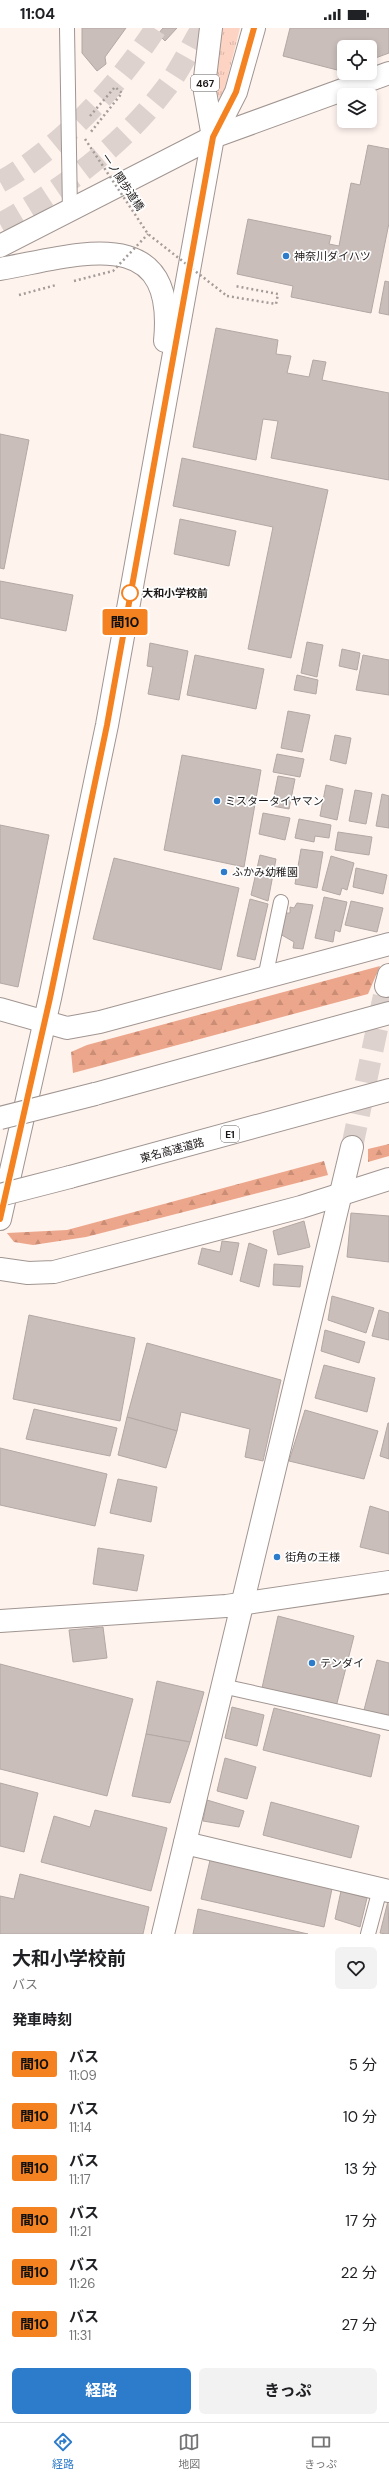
<!DOCTYPE html>
<html lang="ja">
<head>
<meta charset="utf-8">
<style>
  body { margin:0; font-family:"DM Sans","Noto Sans JP",sans-serif; background:#f2f2f2; color:#202124; height:100vh; display:flex; flex-direction:column; font-size:15px; white-space:nowrap }
  * { box-sizing:border-box; margin:0 }
  p { font-size:13px; color:#757577 }
  .icon { flex:none; width:22px; height:22px; fill:none; stroke:currentColor; stroke-width:2; stroke-linecap:round; stroke-linejoin:round }
  .map { position:relative; height:1906px; overflow:hidden }
  .side { display:flex; flex-direction:column; background:#fff; flex:1 }
  .side>* { flex:none }
  .badge { padding:0 8px; border-radius:3px; font-size:14px; line-height:26px }
  .buttons { position:absolute; left:337px; top:12px; display:grid; gap:8px }
  .buttons a { display:grid; place-items:center; width:40px; height:40px; border-radius:6px; background:#fff; box-shadow:0 2px 6px #0003; font-size:20px }
  .map>.badge { position:absolute; translate:-50% -50%; box-shadow:0 0 0 2px #fff }
  h2 { padding:0 12px; font-size:15px; line-height:36px }
  .round { display:grid; place-items:center; flex:none; width:42px; height:42px; border-radius:6px; background:#f2f2f2 }
  .summary { display:flex; align-items:center; justify-content:space-between; height:68px; padding:0 12px }
  h1 { font-size:19px; font-weight:700; line-height:30px }
  .button { display:flex; gap:8px; margin-top:auto; padding:8px 12px }
  .button a { flex:1; height:46px; border-radius:6px; background:#2d7bcb; color:#fff; font-size:16px; font-weight:700; line-height:46px; text-align:center }
  .button a+a { background:#f2f2f2; color:#202124 }
  ul { padding:0; list-style:none }
  li { display:flex; align-items:center; gap:12px; height:52px; padding:0 12px }
  li div { flex:1 }
  li b { display:block; font-size:15px }
  li em { font-style:normal }
  li .badge { min-width:44px; font-weight:700; text-align:center }
  .status { display:flex; justify-content:space-between; align-items:center; height:28px; padding:0 20px; background:#fff; direction:ltr }
  .status svg { height:11px; fill:currentColor }
  .dock { display:flex; justify-content:space-around; align-items:center; height:56px; border-top:1px solid #e0e0e0; background:#fff; font-size:11px; color:#757577 }
  .dock a { display:grid; justify-items:center; gap:2px }
  .dock .selected { color:#2d7bcb }
  .map>svg:first-child { display:block }
</style>
</head>
<body>
<div class="status"><b>11:04</b><svg viewBox="0 0 49 12"><path d="M0 12V9h3v3zM5 12V6h3v6zM10 12V3h3v9zM15 12V0h3v12zM26 1h20v11H26zM47 4h2v5h-2z"/></svg></div>
<div class="map">
<svg width="389" height="1906" viewBox="0 0 389 1906">
  <defs>
    <pattern id="grass-tufts" width="24" height="20" patternUnits="userSpaceOnUse"><rect width="24" height="20" fill="#fdd4c4"/><path d="M3 7l-1-3M5 7V3M7 7l1-3M15 17l-1-3M17 17v-4M19 17l1-3" fill="none" stroke="#d8b5a8"/></pattern>
    <pattern id="forest-firs" width="22" height="20" patternUnits="userSpaceOnUse"><rect width="22" height="20" fill="#eca68b"/><path d="M5 1l3.5 6h-7zM16 11l3.5 6h-7z" fill="#ca8e77"/></pattern>
  </defs>
  <rect width="100%" height="100%" fill="#fff3ee"/>
  <polygon fill="url(#grass-tufts)" points="221,0 240,0 223,68 220,70 214,66"/>
  <g fill="url(#forest-firs)">
    <polygon points="380,938 368,966 73,1045 71,1024 87,1017"/>
    <polygon points="389,1116 389,1128 368,1134 368,1121"/>
    <polygon points="324,1133 328,1147 86,1209 33,1217 14,1214 7,1205 67,1202"/>
  </g>
  <g fill="#cabeba" stroke="#b3a8a4">
    <polygon points="82,0 126,0 105,29 106,36 97,43 82,25"/>
    <polygon points="163,0 177,0 165,13 158,6"/>
    <polygon points="290,0 389,0 389,25 370,32 370,19 344,19 344,42 341,43 283,28"/>
    <polygon points="368,117 389,121 389,195 371,285 291,269 293,258 237,246 248,191 331,208 329,216 339,218 351,155 360,157"/>
    <polygon points="385,253 389,254 389,287 379,285"/>
    <polygon points="216,300 278,312 276,326 291,328 287,345 309,349 313,332 326,334 322,352 389,365 389,452 271,430 278,393 263,391 256,432 193,419"/>
    <polygon points="0,406 29,412 4,541 0,540"/>
    <polygon points="182,430 328,462 291,630 248,621 273,499 173,478"/>
    <polygon points="180,491 236,503 229,538 174,526"/>
    <polygon points="0,553 73,567 66,603 0,590"/>
    <polygon points="307,614 323,617 317,649 301,645"/>
    <polygon points="150,615 188,623 179,672 148,666 153,639 147,638"/>
    <polygon points="342,621 360,625 357,642 339,638"/>
    <polygon points="195,627 264,641 256,681 187,667"/>
    <polygon points="363,627 389,632 389,667 356,662"/>
    <polygon points="297,647 318,652 316,666 294,662"/>
    <polygon points="288,683 310,687 302,724 281,720"/>
    <polygon points="335,707 351,710 346,736 330,732"/>
    <polygon points="277,726 304,731 300,749 273,744"/>
    <polygon points="182,727 261,742 244,839 164,822"/>
    <polygon points="278,748 295,751 289,781 272,778"/>
    <polygon points="326,757 343,761 337,792 320,788"/>
    <polygon points="355,762 372,765 366,796 349,793"/>
    <polygon points="382,766 389,768 389,800 376,798"/>
    <polygon points="263,785 290,790 285,812 259,806"/>
    <polygon points="299,791 331,797 329,810 315,808 314,814 295,810"/>
    <polygon points="0,797 49,807 18,959 0,955"/>
    <polygon points="338,804 372,809 369,827 335,822"/>
    <polygon points="301,821 323,824 317,860 295,856"/>
    <polygon points="260,827 276,831 268,873 251,867"/>
    <polygon points="331,828 354,835 347,862 342,860 340,867 322,862"/>
    <polygon points="114,830 239,860 221,942 93,911"/>
    <polygon points="356,840 387,847 383,866 353,859"/>
    <polygon points="324,869 347,874 340,904 335,902 333,914 315,910"/>
    <polygon points="250,871 268,876 255,932 237,928"/>
    <polygon points="351,873 383,880 377,904 345,897"/>
    <polygon points="297,875 313,877 303,921 293,920 294,914 280,906 285,885 290,885 290,879 294,880"/>
    <polygon points="351,1185 389,1188 389,1234 347,1229"/>
    <polygon points="304,1193 310,1219 278,1227 273,1203"/>
    <polygon points="222,1213 239,1215 232,1247 198,1236 202,1220 220,1224"/>
    <polygon points="249,1215 267,1222 259,1259 240,1253"/>
    <polygon points="274,1236 303,1238 300,1259 273,1257"/>
    <polygon points="332,1268 374,1280 366,1305 328,1292"/>
    <polygon points="379,1282 389,1285 389,1312 372,1308"/>
    <polygon points="29,1287 135,1310 120,1393 13,1371"/>
    <polygon points="325,1302 365,1314 359,1335 321,1323"/>
    <polygon points="147,1315 281,1352 263,1433 245,1429 250,1401 181,1384 177,1403 127,1389"/>
    <polygon points="324,1337 375,1350 367,1384 315,1370"/>
    <polygon points="34,1381 117,1400 110,1428 26,1411"/>
    <polygon points="305,1382 378,1403 364,1451 289,1433"/>
    <polygon points="127,1389 177,1403 166,1440 118,1427"/>
    <polygon points="388,1395 389,1395 389,1431 380,1428"/>
    <polygon points="0,1420 107,1446 95,1498 0,1477"/>
    <polygon points="118,1451 157,1459 151,1494 110,1485"/>
    <polygon points="370,1478 389,1484 389,1526 360,1519"/>
    <polygon points="98,1520 144,1527 137,1563 93,1556"/>
    <polygon points="278,1588 354,1608 336,1679 262,1660"/>
    <polygon points="103,1599 107,1630 73,1634 69,1602"/>
    <polygon points="377,1632 389,1635 389,1688 364,1682"/>
    <polygon points="0,1636 133,1671 107,1768 0,1741"/>
    <polygon points="157,1653 204,1664 190,1714 146,1706"/>
    <polygon points="232,1679 264,1687 257,1718 225,1710"/>
    <polygon points="274,1680 380,1707 371,1749 263,1722"/>
    <polygon points="146,1706 190,1714 170,1775 132,1768"/>
    <polygon points="225,1730 256,1739 247,1771 217,1763"/>
    <polygon points="0,1755 38,1765 24,1824 0,1818"/>
    <polygon points="207,1772 244,1783 239,1799 203,1793"/>
    <polygon points="271,1774 359,1798 351,1830 263,1807"/>
    <polygon points="95,1782 167,1800 151,1863 41,1834 54,1788 90,1799"/>
    <polygon points="211,1828 333,1856 324,1899 201,1871"/>
    <polygon points="20,1846 149,1879 143,1906 0,1906 0,1868 14,1871"/>
    <polygon points="341,1863 367,1870 360,1899 335,1891"/>
    <polygon points="388,1873 389,1906 386,1906 380,1905"/>
    <polygon points="198,1881 308,1906 193,1906"/>
  </g>
  <g fill="none" stroke-linecap="round" stroke-linejoin="round">
    <polyline stroke="#ddd2ce" stroke-width="22" stroke-dasharray="22 11" stroke-linecap="butt" points="352,1119 386,958"/>
    <g stroke="#ddd2ce" stroke-width="22" stroke-dasharray="22 11" stroke-linecap="butt">
      <path d="M 0,154 C 61,120 118,58 156,0"/>
      <path d="M 0,196 C 62,162 123,117 166,60 C 180,42 190,20 202,0"/>
    </g>
    <g stroke="#a09591" stroke-width="16">
      <g id="lane">
        <polyline points="67,0 70,184"/>
        <polyline points="265,950 281,874"/>
        <polyline points="222,1658 389,1695"/>
        <polyline points="368,1906 380,1861"/>
      </g>
    </g>
    <g stroke="#a09591" stroke-width="24">
      <g id="street">
        <polyline points="213,109 389,45"/>
        <polyline points="386,958 389,947"/>
        <polyline points="0,981 67,1000 100,994 389,916"/>
        <polyline points="0,1241 28,1245 54,1244 301,1179 389,1151"/>
        <polyline points="0,1593 226,1578 389,1554"/>
        <polyline points="185,1815 389,1863"/>
        <polyline points="163,1906 352,1119"/>
      </g>
    </g>
    <g stroke="#a09591" stroke-width="24">
      <g id="highway">
        <polyline points="211,0 204,58 213,109"/>
        <polyline points="0,218 213,109"/>
        <path d="M 0,241 C 75,228 177,191 165,313"/>
        <polyline points="95,1066 389,985"/>
        <polyline points="70,1149 389,1062"/>
        <polyline points="0,1191 50,970 107,697 213,109 236,64 254,0"/>
      </g>
    </g>
    <g stroke="#a49c98" stroke-width="2.5" stroke-dasharray="2 3" stroke-linecap="butt">
      <polyline points="90,88 115,59 122,65 90,105"/>
      <polyline points="19,267 56,257"/>
      <polyline points="227,268 276,276 278,266 235,258"/>
    </g>
    <use href="#lane" stroke="#fff" stroke-width="14"/>
    <use href="#street" stroke="#fff" stroke-width="22"/>
    <use href="#highway" stroke="#fff" stroke-width="22"/>
    <g stroke="#a09591" stroke-width="24" stroke-linecap="butt">
      <g id="highway-bridge">
        <polyline points="0,1090 95,1066"/>
        <polyline points="0,1167 70,1149"/>
      </g>
    </g>
    <g stroke="#a49c98" stroke-width="2.5" stroke-dasharray="2 3" stroke-linecap="butt">
      <polyline points="85,111 148,206 227,268"/>
      <polyline points="74,253 113,243 148,206"/>
    </g>
    <use href="#highway-bridge" stroke="#fff" stroke-width="22"/>
  </g>
  <g fill="none" stroke-linecap="round" stroke-linejoin="round">
    <g stroke="#fff" stroke-width="9">
      <polyline id="line" points="0,1191 50,970 107,697 213,109 236,64 254,0"/>
    </g>
    <use href="#line" stroke="#f58220" stroke-width="6"/>
  </g>
  <g fill="#2d7bcb" stroke="#fff" stroke-width="1.5">
    <circle cx="286" cy="228" r="4"/>
    <circle cx="217" cy="773" r="4"/>
    <circle cx="224" cy="844" r="4"/>
    <circle cx="277" cy="1529" r="4"/>
    <circle cx="312" cy="1635" r="4"/>
  </g>
  <circle fill="#fff" stroke="#f58220" stroke-width="2" cx="130" cy="565" r="8"/>
  <g text-anchor="middle" dominant-baseline="central" stroke-width="3.5" stroke-linejoin="round" paint-order="stroke">
    <g fill="#fff" stroke="#615e5d" stroke-width="1">
      <rect x="191" y="47" width="28" height="16" rx="3"/>
      <rect x="221" y="1098" width="18" height="16" rx="3"/>
    </g>
    <g font-size="10" font-weight="bold" fill="#1d1918">
      <text x="205" y="55">467</text>
      <text x="230" y="1106">E1</text>
    </g>
    <g font-size="11" fill="#1d1918" stroke="#fff">
      <text transform="translate(123 154) rotate(56)">一ノ関歩道橋</text>
      <text transform="translate(172 1122) rotate(-15)">東名高速道路</text>
    </g>
    <g font-size="11" fill="#1d1918" stroke="#fff" text-anchor="start">
      <text x="294" y="228">神奈川ダイハツ</text>
      <text x="225" y="773">ミスタータイヤマン</text>
      <text x="232" y="844">ふかみ幼稚園</text>
      <text x="285" y="1529">街角の王様</text>
      <text x="320" y="1635">テンダイ</text>
    </g>
    <g font-size="11" font-weight="bold" fill="#1d1918" stroke="#fff" text-anchor="start">
      <text x="142" y="565">大和小学校前</text>
    </g>
  </g>
</svg>
<div class="buttons">
<a><svg class="icon" aria-label="locate" viewBox="0 0 24 24"><circle cx="12" cy="12" r="6"/><path d="M12 2v4M12 18v4M2 12h4M18 12h4"/></svg></a>
<a><svg class="icon" aria-label="layers" viewBox="0 0 24 24"><path d="M12 4l9 5-9 5-9-5zM3 14l9 5 9-5"/></svg></a>
</div>
<b class="badge" style="left:125px;top:594px;background:#f58220;color:#111">間10</b>
</div>
<section class="side">
<div class="summary"><div><h1>大和小学校前</h1><p>バス</p></div><a class="round"><svg class="icon" aria-label="heart" viewBox="0 0 24 24"><path d="M12 20l-8-8c-3-5 5-10 8-4 3-6 11-1 8 4z"/></svg></a></div>
<h2>発車時刻</h2>
<ul>
<li><span class="badge" style="background:#f58220;color:#111">間10</span><div><b>バス</b><p>11:09</p></div><em>5 分</em></li>
<li><span class="badge" style="background:#f58220;color:#111">間10</span><div><b>バス</b><p>11:14</p></div><em>10 分</em></li>
<li><span class="badge" style="background:#f58220;color:#111">間10</span><div><b>バス</b><p>11:17</p></div><em>13 分</em></li>
<li><span class="badge" style="background:#f58220;color:#111">間10</span><div><b>バス</b><p>11:21</p></div><em>17 分</em></li>
<li><span class="badge" style="background:#f58220;color:#111">間10</span><div><b>バス</b><p>11:26</p></div><em>22 分</em></li>
<li><span class="badge" style="background:#f58220;color:#111">間10</span><div><b>バス</b><p>11:31</p></div><em>27 分</em></li>
</ul>
<div class="button"><a>経路</a><a>きっぷ</a></div>
</section>
<nav class="dock">
<a class="selected"><svg class="icon" aria-label="directions" viewBox="0 0 24 24"><path d="M12 3l9 9-9 9-9-9zM9 14v-3h6M13 9l2 2-2 2"/></svg>経路</a>
<a><svg class="icon" aria-label="map" viewBox="0 0 24 24"><path d="M3 6l6-2 6 2 6-2v14l-6 2-6-2-6 2zM9 4v14M15 6v14"/></svg>地図</a>
<a><svg class="icon" aria-label="tickets" viewBox="0 0 24 24"><path d="M3 7h18v10H3zM15 7v10"/></svg>きっぷ</a>
</nav>
</body>
</html>
